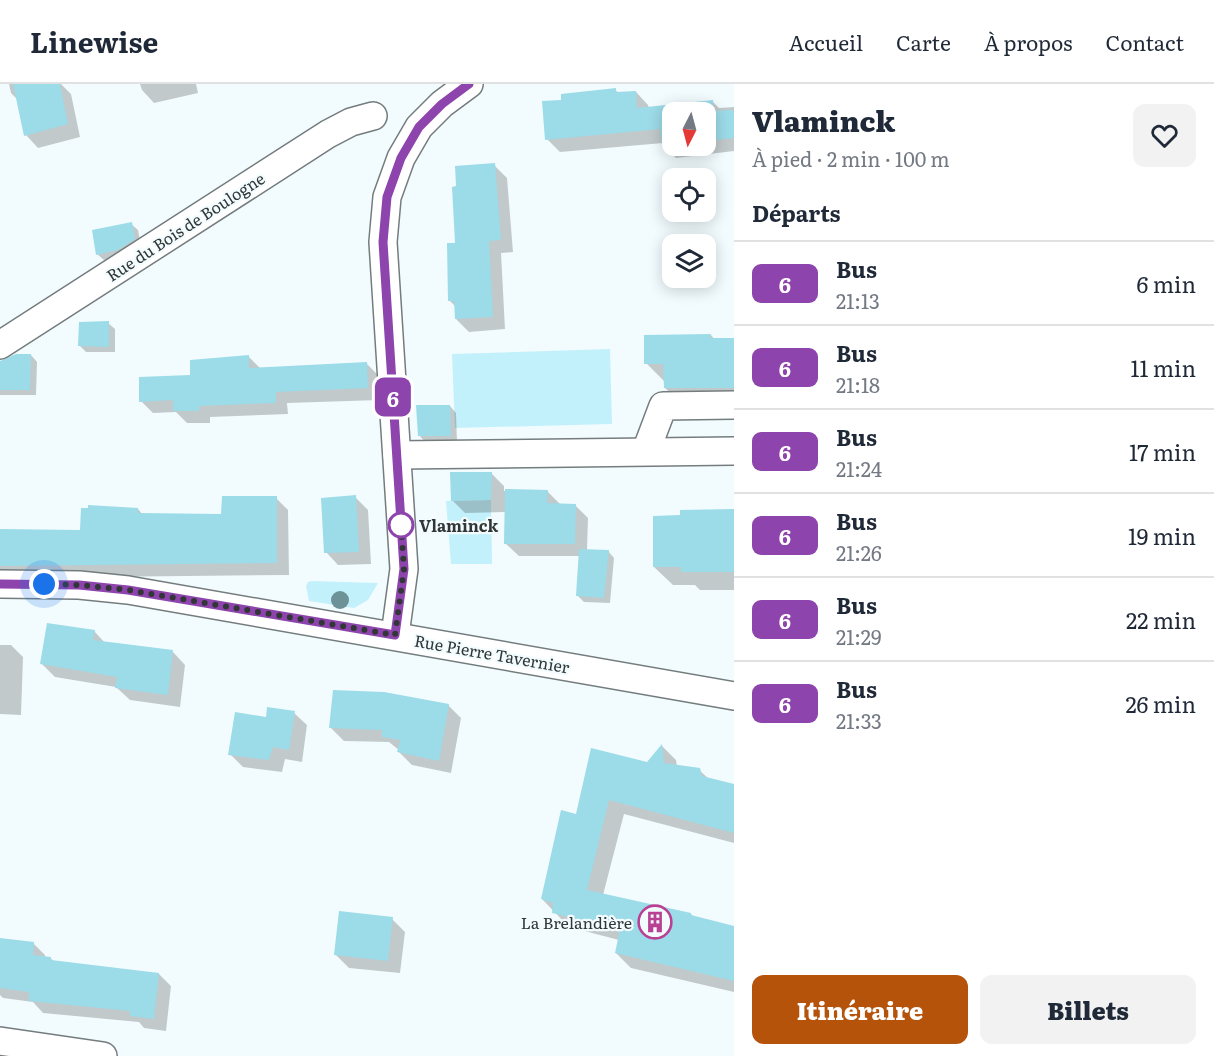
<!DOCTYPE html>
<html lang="fr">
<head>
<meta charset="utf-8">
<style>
  body { margin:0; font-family:Literata,serif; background:#f2f2f3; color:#1f2937; height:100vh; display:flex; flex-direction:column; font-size:22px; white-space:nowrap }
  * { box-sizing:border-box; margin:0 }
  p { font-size:20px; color:#747a83 }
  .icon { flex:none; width:33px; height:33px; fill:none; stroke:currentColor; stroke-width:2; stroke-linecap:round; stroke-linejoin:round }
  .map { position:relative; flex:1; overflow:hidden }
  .details { display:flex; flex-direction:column; background:#fff; width:480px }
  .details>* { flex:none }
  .badge { padding:0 12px; border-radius:9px; font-size:21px; line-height:39px }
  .needle { width:39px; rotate:186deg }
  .tools { position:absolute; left:662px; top:18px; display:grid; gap:12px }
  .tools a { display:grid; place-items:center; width:54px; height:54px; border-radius:12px; background:#fff; box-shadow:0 3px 15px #0003; font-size:30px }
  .you { position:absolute; width:30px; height:30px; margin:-15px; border:4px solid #fff; border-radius:50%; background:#1a73e8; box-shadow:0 0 0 9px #1a73e833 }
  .map>.badge { position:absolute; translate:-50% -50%; box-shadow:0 0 0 3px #fff }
  h2 { padding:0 18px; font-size:22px; line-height:54px }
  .round { display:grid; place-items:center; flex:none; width:63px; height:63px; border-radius:12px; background:#f2f2f3 }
  .overview { display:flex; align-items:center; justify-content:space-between; height:102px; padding:0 18px }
  h1 { font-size:28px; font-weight:800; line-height:45px }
  .cta { display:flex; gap:12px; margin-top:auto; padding:12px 18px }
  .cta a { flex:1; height:69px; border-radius:12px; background:#b45309; color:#fff; font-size:24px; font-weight:800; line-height:69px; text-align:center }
  .cta a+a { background:#f2f2f3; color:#1f2937 }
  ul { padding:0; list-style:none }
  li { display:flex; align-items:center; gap:18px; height:84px; padding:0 18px; border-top:2px solid #e0e1e3 }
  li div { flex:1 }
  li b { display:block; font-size:22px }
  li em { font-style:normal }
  li .badge { min-width:66px; font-weight:700; text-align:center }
  header { display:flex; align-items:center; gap:36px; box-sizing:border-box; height:84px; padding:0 30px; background:#fff; border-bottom:2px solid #e0e1e3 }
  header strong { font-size:28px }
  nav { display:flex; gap:33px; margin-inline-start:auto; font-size:21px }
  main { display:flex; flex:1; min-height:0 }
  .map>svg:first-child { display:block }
</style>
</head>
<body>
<header>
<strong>Linewise</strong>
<nav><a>Accueil</a><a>Carte</a><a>À propos</a><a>Contact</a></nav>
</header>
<main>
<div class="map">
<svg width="734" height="972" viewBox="0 0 734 972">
  <rect width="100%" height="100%" fill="#f2fcfe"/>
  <g fill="#c3f1fb">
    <polygon points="610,265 612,340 455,344 452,270"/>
    <polygon points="491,416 492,480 451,480 446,417"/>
    <polygon points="312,497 378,499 368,516 354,524 309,517 306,502 308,498"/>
  </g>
  <g fill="#0003" fill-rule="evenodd">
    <polygon points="9,0 61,0 71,10 80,53 38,64 26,51 18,16 11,9"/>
    <polygon points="140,0 196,0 198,9 154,19 142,6"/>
    <path d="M 615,6 L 619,9 L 636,8 L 648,21 L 649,24 L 712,17 L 719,24 L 734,23 L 734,67 L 676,74 L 663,61 L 663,59 L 560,68 L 547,55 L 562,17 ZM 672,28 L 705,28 L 705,62 L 672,62 Z"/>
    <polygon points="494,81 507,94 513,168 501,169 505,245 469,248 456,235 455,222 450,217 457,160"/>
    <polygon points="131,140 138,146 141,162 124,172 104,176 97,170"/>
    <polygon points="108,239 115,245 115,268 86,268 80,262"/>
    <polygon points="711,251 715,256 734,256 734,322 684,322 665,304 664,297 646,279"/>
    <polygon points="31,271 37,278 36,311 0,311 0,280"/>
    <polygon points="249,273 261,285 366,279 378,291 380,316 287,319 288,330 210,333 210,339 187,339 176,328 153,329 141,317 191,292"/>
    <polygon points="450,322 456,329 457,358 425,358 419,351"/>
    <polygon points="491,389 504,402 504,407 547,407 560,420 575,421 588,434 587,466 608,467 614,474 610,519 584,518 577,511 580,472 519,472 506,460 506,428 465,429 452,416"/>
    <polygon points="355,413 368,426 371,480 338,481 326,468"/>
    <polygon points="276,414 288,426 289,491 0,494 0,446 81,448 138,425 143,431 223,431"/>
    <polygon points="682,427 734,427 734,506 700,506 695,501 673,501 654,483 682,433"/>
    <polygon points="94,547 106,560 173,568 185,581 180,623 130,616 116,603 55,593 42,580"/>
    <polygon points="0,561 11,561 23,573 21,631 0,630"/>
    <polygon points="448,621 461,634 451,689 412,681 399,668 399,666 389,658 344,657 331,644"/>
    <polygon points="294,629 307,641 302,678 285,675 282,688 243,683 230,670 267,634"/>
    <polygon points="662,662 676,676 677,682 699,686 709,695 734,701 734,759 624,730 603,811 691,830 694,834 734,844 734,908 631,884 616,869 619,856 569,843 542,815 577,732 647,680"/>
    <polygon points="392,835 405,848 400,889 349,884 336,871"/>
    <polygon points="0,855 33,859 45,871 45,874 50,874 55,878 159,890 171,902 166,947 144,944 139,938 43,929 33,918 3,914 0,911"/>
  </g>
  <g fill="#9cdbe8">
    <polygon points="13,0 60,0 68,40 24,52"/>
    <polygon points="616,4 616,8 636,7 637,24 713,16 714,27 734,26 734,54 705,57 705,28 672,28 672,60 662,61 660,45 545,56 542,17 561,16 561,10"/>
    <polygon points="495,79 501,156 489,157 493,233 455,235 454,217 448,217 447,159 455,159 452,103 456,102 455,82"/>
    <polygon points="132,138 135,155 118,166 96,171 92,146"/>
    <polygon points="109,237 109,263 78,262 79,238"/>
    <polygon points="711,250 710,254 734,254 734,304 664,304 663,280 644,280 644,251"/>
    <polygon points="16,270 31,270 30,306 0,306 0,277"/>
    <polygon points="249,271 249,284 367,278 368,304 276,308 276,319 199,322 199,327 173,327 173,316 139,318 139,293 190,291 190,276"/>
    <polygon points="416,321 450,321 451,352 418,352"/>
    <polygon points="450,388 492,388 491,416 451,417"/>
    <polygon points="505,405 548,406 547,419 576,420 575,460 504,460"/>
    <polygon points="356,411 359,468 324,469 321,414"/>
    <polygon points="222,412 277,412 277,479 0,482 0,445 80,446 81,424 88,424 88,421 138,424 138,429 221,430"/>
    <polygon points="734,425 734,488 681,488 681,483 653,483 653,432 680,431 680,426"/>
    <polygon points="579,465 609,466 604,514 576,512"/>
    <polygon points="47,539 95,546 93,556 173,566 168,611 115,604 117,593 40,580"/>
    <polygon points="333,606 384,608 449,620 439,677 397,668 400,656 382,653 382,646 329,644"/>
    <polygon points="267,623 295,627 289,666 273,663 269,676 228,671 235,628 266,633"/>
    <polygon points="662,660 664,679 700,684 702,692 734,700 734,749 609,716 587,806 691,829 691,831 734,842 734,897 615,869 620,845 552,829 553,819 541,815 561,726 576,730 591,664 647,678"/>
    <polygon points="339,827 393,833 388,877 334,871"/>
    <polygon points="0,854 34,858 33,871 51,873 51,876 159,889 154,935 130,932 130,927 29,917 29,908 0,904"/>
  </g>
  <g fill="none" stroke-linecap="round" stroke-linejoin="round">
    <g stroke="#747c7e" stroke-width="30">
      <g id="street">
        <polyline points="0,261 328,50 351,38 373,32"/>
        <polyline points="646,367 663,322 734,321"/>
        <polyline points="397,371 734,367"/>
        <polyline points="0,500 79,501 128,506 734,612"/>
        <polyline points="395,551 404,485 383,158 387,113 401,74 419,43 442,20 469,0"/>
        <polyline points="0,957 103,972"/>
      </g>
    </g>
    <use href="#street" stroke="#fff" stroke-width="27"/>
  </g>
  <circle fill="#6d9298" cx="340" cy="516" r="9"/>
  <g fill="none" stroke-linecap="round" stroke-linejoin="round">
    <g stroke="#fff" stroke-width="14">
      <polyline id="line" points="0,500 79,501 128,506 395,551 404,485 383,158 387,113 401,74 419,43 442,20 469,0"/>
    </g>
    <use href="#line" stroke="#8e44ad" stroke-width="9"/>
    <polyline stroke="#323636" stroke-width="6" stroke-dasharray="0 10.8" points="44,500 79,501 128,506 395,551 404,485 401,441"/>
  </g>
  <defs>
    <g id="building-ring" transform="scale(1.725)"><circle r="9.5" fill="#f2fcfe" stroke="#b94093" stroke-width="1.5"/><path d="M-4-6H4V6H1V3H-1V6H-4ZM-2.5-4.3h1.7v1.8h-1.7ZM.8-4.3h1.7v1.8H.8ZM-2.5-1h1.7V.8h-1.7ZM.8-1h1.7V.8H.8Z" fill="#b94093"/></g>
  </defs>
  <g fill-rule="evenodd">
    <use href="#building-ring" x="655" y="838"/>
  </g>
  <circle fill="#fff" stroke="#8e44ad" stroke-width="3" cx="401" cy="441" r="12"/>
  <g text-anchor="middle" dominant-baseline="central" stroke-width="4.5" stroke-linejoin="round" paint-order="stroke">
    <g font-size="16" fill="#323636" stroke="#f2fcfe">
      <text transform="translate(185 142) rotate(-33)">Rue du Bois de Boulogne</text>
      <text transform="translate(492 569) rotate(10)">Rue Pierre Tavernier</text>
    </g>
    <g font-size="16" font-weight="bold" fill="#323636" stroke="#f2fcfe" text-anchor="start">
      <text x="419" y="441">Vlaminck</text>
    </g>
    <g font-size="16" fill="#323636" stroke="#f2fcfe" text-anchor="end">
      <text x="632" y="838">La Brelandière</text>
    </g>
  </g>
</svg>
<div class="tools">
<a><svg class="needle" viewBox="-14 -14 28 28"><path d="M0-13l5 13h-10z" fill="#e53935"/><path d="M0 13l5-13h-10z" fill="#747a83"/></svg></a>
<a><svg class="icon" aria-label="locate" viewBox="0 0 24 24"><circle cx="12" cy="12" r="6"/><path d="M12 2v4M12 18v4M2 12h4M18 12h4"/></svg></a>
<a><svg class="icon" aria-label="layers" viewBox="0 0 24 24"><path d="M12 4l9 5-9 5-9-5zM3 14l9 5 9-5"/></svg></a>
</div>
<div class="you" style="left:44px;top:500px"></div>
<b class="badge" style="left:393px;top:313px;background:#8e44ad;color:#fff">6</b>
</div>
<section class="details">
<div class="overview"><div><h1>Vlaminck</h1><p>À pied · 2 min · 100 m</p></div><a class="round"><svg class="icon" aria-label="heart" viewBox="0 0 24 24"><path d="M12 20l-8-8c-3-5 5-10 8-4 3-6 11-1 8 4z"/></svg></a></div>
<h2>Départs</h2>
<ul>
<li><span class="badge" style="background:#8e44ad;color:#fff">6</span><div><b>Bus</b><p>21:13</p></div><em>6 min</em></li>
<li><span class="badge" style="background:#8e44ad;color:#fff">6</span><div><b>Bus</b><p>21:18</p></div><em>11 min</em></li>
<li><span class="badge" style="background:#8e44ad;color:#fff">6</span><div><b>Bus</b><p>21:24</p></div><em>17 min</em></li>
<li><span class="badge" style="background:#8e44ad;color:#fff">6</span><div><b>Bus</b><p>21:26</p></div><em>19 min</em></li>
<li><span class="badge" style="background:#8e44ad;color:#fff">6</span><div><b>Bus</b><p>21:29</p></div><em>22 min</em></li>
<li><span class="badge" style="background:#8e44ad;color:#fff">6</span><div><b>Bus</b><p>21:33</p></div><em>26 min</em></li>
</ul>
<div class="cta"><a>Itinéraire</a><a>Billets</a></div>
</section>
</main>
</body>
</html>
